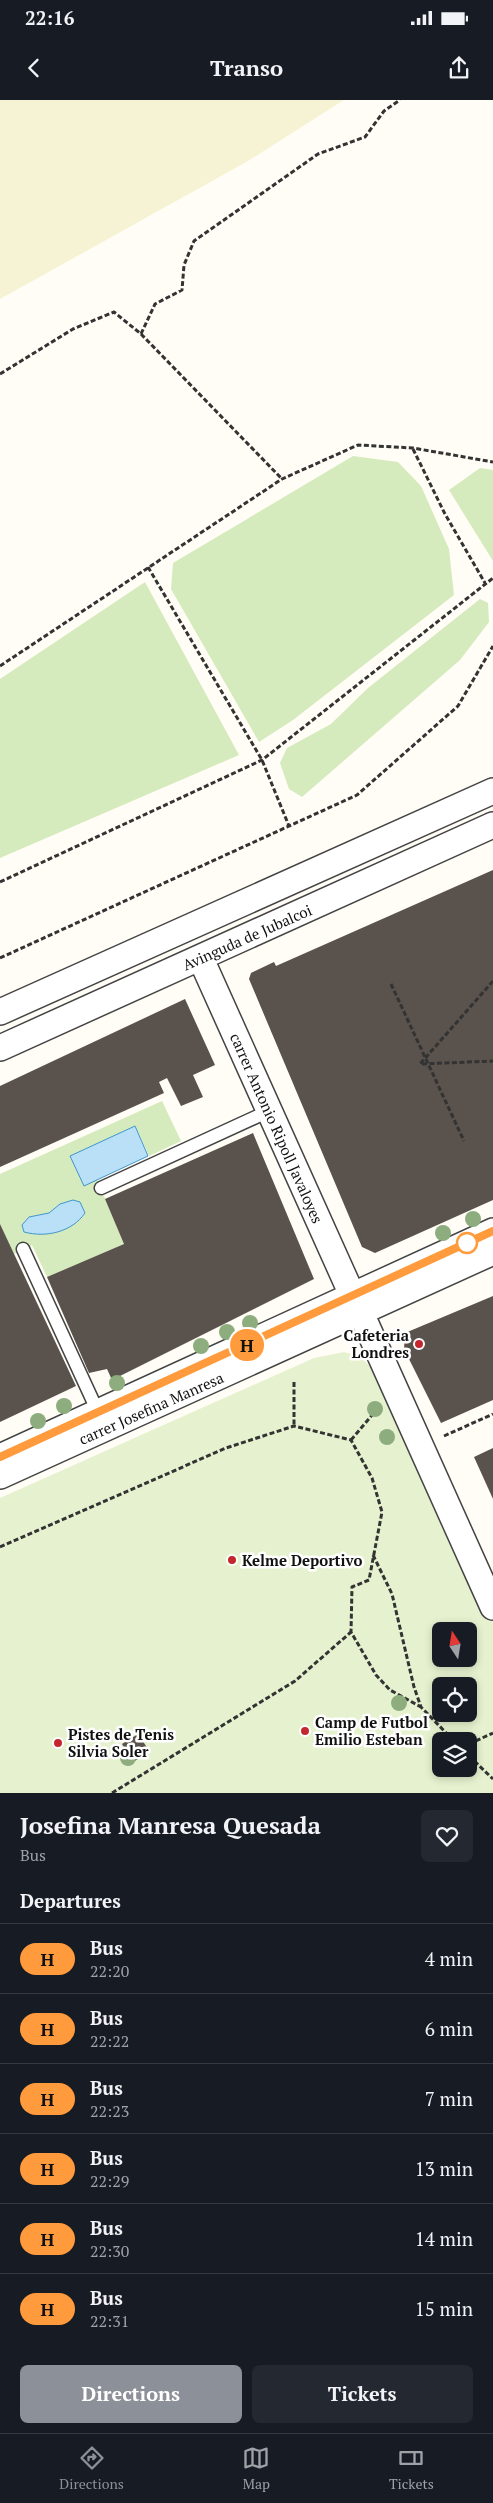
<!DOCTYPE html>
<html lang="en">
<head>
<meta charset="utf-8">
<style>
  body { margin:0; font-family:"PT Serif",serif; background:#242831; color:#f1f3f6; height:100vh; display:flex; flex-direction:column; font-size:19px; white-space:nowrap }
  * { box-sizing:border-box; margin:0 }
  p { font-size:16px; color:#9ea1a6 }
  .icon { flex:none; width:28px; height:28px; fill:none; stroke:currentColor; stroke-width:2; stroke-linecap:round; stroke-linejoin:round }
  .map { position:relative; height:1693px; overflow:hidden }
  .drawer { display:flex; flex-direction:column; background:#171b24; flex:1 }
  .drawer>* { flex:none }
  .badge { padding:0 10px; border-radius:16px; font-size:18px; line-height:32px }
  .needle { width:32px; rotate:348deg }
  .tools { position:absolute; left:432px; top:1522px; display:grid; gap:10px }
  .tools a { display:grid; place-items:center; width:45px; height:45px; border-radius:8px; background:#171b24; box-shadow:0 2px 8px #0003; font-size:25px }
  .map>.badge { position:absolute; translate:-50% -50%; box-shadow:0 0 0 2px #fff }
  h2 { padding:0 20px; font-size:19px; line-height:45px }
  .round { display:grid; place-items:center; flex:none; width:52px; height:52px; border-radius:8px; background:#242831 }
  .headline { display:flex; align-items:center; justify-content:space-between; height:85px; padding:0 20px }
  h1 { font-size:24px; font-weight:700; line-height:38px }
  .cta { display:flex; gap:10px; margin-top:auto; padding:10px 20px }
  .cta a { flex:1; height:58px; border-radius:8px; background:#8c9099; color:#fff; font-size:20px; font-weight:700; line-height:58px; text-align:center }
  .cta a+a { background:#242831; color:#f1f3f6 }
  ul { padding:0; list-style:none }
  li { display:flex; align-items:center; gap:15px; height:70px; padding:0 20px; border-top:1px solid #363941 }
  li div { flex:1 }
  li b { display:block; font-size:19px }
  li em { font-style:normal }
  li .badge { min-width:55px; font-weight:700; text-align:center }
  .status { display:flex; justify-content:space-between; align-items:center; height:35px; padding:0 25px; background:#171b24; direction:ltr }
  .status svg { height:14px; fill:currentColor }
  header { display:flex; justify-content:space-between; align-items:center; height:65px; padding:0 20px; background:#171b24; font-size:22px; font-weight:700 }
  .menu { display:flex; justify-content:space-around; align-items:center; height:70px; border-top:1px solid #363941; background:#171b24; font-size:14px; color:#9ea1a6 }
  .menu a { display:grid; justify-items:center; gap:2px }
  .menu .selected { color:#8c9099 }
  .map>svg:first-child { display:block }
</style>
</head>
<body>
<div class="status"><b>22:16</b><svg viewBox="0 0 49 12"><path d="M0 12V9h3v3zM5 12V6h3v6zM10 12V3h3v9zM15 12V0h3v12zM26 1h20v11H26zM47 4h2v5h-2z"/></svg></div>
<header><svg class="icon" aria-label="back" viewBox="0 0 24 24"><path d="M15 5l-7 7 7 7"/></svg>Transo<svg class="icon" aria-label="share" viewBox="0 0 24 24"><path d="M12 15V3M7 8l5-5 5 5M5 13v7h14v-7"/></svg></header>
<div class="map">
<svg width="493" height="1693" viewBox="0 0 493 1693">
  <rect width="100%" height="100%" fill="#fffdf5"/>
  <polygon fill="#f6f3d4" points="0,0 344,0 248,61 0,199"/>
  <g fill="#d5ebbd">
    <polygon points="353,356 398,362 421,386 449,449 454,495 293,620 259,642 171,489 173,463"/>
    <polygon points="480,368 493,370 493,461 449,390"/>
    <polygon points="145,482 239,655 0,758 0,579"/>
    <polygon points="480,499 488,503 489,522 460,560 302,697 289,689 280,663 287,648 331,624 368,588"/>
    <polygon points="162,1001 181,1041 149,1056 135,1026 97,1079 124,1144 47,1177 32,1145 14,1154 0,1124 0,1074"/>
  </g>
  <path fill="#e6f2cf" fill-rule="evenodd" d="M 344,1252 L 361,1257 L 375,1272 L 493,1523 L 493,1693 L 0,1693 L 0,1398 L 314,1258 ZM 441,1531 L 469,1531 L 469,1559 L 441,1559 ZM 441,1586 L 469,1586 L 469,1614 L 441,1614 ZM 441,1641 L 469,1641 L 469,1669 L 441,1669 Z"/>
  <g fill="#b9e0f7" stroke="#3f96cf">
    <polygon points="135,1026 148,1056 84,1086 70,1056"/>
    <path d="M 73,1100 L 80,1102 L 85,1113 C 72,1132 46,1138 24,1132 L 22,1125 L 29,1117 L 49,1113 L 60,1104 Z"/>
  </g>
  <g fill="#5a524d">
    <polygon points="493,770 493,1100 375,1153 362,1147 249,879 251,873 274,862 276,866"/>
    <polygon points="185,899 215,965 193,975 203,997 181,1006 167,978 159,982 164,993 0,1067 0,986"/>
    <polygon points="253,1033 314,1179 112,1280 107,1269 89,1273 47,1177 124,1144 105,1099"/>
    <polygon points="0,1124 76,1286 0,1322"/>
    <polygon points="493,1196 493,1300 441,1323 404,1249 405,1233"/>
    <polygon points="493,1348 493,1399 474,1357"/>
    <polygon points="138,1634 150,1652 133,1662 122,1644"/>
  </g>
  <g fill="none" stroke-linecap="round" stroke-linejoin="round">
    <g stroke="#444" stroke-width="15">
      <g id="service">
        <polyline points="101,1088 269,1011"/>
        <polyline points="23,1149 98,1312"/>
      </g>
    </g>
    <g stroke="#444" stroke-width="28">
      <g id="minor">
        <polyline points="201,859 353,1197"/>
        <polyline points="0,912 493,691"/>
        <polyline points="0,948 493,725"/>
        <polyline points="361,1213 493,1507"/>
        <polyline points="0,1357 493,1131"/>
        <polyline points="0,1376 493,1152"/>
      </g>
    </g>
    <g stroke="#333" stroke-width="3" stroke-dasharray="5 2.5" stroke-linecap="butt">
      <polyline points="141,234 282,379"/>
      <polyline points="0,274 73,229 114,212 141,234 155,204 182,190 184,165 194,141 318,54 365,37 384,11 400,0"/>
      <polyline points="413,349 445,414 485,483"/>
      <polyline points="148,467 262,660 289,726"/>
      <polyline points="0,566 282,379 358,345 413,348 493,362"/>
      <polyline points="0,782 262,660 493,478"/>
      <polyline points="0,858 357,695 458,606 493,546"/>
      <polyline points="493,881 420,964 493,961"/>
      <polyline points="391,884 464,1041"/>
      <polyline points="294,1282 294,1326"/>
      <polyline points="444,1336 493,1314"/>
      <polyline points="351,1340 373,1314"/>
      <polyline points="0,1447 226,1348 294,1326 351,1340 372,1378 382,1412 369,1480 352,1487 351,1532 376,1575 390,1590 421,1607"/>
      <polyline points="373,1455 392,1494 414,1587 421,1607 454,1641"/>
      <polyline points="469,1644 493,1633"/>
      <polyline points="469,1656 493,1679"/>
      <polyline points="112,1693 295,1581 351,1532"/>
    </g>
    <use href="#service" stroke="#fff" stroke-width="12"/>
    <use href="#minor" stroke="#fff" stroke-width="25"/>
  </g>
  <g fill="#8dad7f">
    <circle cx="473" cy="1119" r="8"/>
    <circle cx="443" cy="1133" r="8"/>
    <circle cx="250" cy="1223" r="8"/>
    <circle cx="227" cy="1232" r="8"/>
    <circle cx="201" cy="1246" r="8"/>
    <circle cx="117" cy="1283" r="8"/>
    <circle cx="64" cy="1306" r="8"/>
    <circle cx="375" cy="1309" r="8"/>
    <circle cx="38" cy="1321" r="8"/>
    <circle cx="387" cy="1337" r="8"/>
    <circle cx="399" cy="1603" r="8"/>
    <circle cx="128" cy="1658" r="8"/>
  </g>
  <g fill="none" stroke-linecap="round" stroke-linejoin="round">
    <g stroke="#fff" stroke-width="11">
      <polyline id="line" points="0,1357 493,1131"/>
    </g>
    <use href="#line" stroke="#ff9b3d" stroke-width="8"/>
  </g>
  <circle fill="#fff" stroke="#ff9b3d" stroke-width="2.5" cx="467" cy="1143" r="10"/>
  <g fill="#c4262e" stroke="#fff" stroke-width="2">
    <circle cx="419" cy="1244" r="5"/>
    <circle cx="232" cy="1460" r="5"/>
    <circle cx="305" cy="1631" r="5"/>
    <circle cx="58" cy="1643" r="5"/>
  </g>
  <g text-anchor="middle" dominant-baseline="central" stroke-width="5" stroke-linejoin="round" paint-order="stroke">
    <g font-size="15" fill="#111" stroke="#fff">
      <text transform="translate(247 837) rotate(-24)">Avinguda de Jubalcoi</text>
      <text transform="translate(277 1028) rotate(66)">carrer Antonio Ripoll Javaloyes</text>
      <text transform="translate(151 1308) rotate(-24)">carrer Josefina Manresa</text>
    </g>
    <g font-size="15" font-weight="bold" fill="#111" stroke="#fff" text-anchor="start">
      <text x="409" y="1235" text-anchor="end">Cafeteria<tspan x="409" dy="17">Londres</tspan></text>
      <text x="242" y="1460">Kelme Deportivo</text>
      <text x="315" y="1622">Camp de Futbol<tspan x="315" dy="17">Emilio Esteban</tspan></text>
      <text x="68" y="1634">Pistes de Tenis<tspan x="68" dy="17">Silvia Soler</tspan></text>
    </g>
  </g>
</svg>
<div class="tools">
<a><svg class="needle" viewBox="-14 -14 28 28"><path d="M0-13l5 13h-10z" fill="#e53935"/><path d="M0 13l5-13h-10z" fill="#9ea1a6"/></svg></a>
<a><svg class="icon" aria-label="locate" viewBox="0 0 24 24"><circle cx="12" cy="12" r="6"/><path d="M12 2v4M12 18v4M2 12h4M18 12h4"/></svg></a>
<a><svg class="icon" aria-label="layers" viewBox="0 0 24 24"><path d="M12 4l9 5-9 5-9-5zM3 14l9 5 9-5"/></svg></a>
</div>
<b class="badge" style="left:247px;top:1245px;background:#ff9b3d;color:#111">H</b>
</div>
<section class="drawer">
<div class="headline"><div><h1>Josefina Manresa Quesada</h1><p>Bus</p></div><a class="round"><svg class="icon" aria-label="heart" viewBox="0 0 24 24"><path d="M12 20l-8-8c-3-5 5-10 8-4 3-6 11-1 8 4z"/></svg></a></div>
<h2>Departures</h2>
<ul>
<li><span class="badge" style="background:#ff9b3d;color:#111">H</span><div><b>Bus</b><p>22:20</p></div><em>4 min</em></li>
<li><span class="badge" style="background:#ff9b3d;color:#111">H</span><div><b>Bus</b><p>22:22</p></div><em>6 min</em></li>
<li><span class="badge" style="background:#ff9b3d;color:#111">H</span><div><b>Bus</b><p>22:23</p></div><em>7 min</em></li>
<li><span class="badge" style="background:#ff9b3d;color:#111">H</span><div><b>Bus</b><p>22:29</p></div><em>13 min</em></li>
<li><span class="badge" style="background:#ff9b3d;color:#111">H</span><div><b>Bus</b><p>22:30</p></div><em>14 min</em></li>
<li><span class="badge" style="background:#ff9b3d;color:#111">H</span><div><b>Bus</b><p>22:31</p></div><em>15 min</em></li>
</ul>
<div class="cta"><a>Directions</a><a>Tickets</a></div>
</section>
<nav class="menu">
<a class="selected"><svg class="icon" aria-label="directions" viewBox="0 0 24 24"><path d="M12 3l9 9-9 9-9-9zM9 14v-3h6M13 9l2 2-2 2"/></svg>Directions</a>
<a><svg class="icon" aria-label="map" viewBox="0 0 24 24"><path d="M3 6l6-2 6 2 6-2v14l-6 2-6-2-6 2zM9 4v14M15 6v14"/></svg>Map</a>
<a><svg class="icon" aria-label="tickets" viewBox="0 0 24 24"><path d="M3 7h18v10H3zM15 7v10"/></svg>Tickets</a>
</nav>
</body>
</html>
